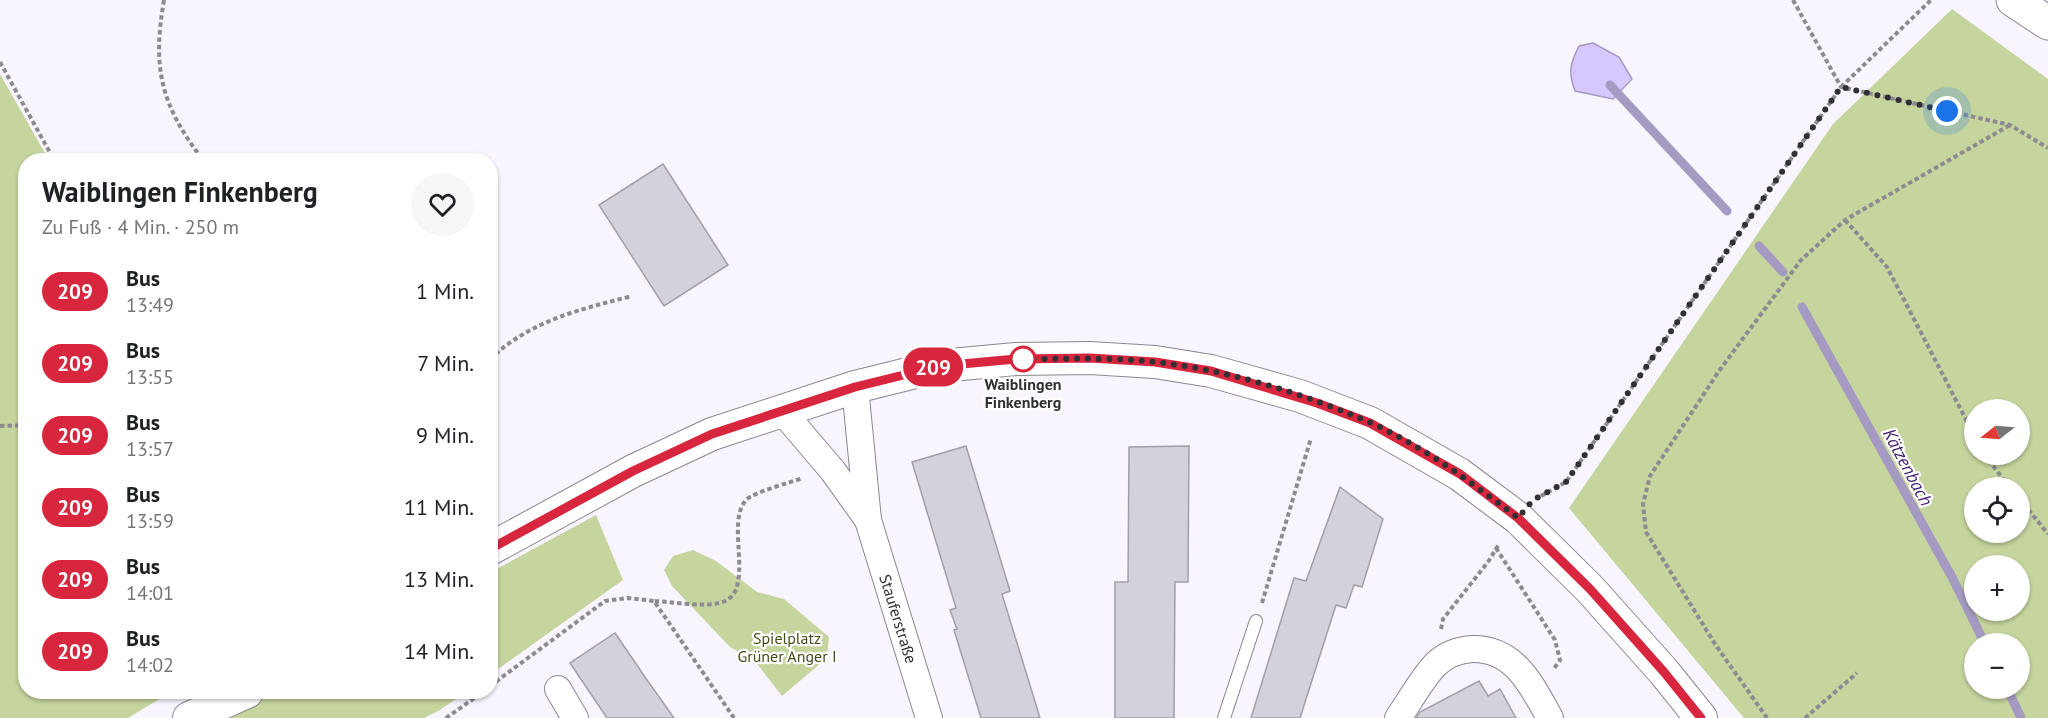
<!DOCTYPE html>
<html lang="de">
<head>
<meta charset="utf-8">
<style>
  body { margin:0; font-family:"PT Sans",sans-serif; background:#f6f6f6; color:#202124; height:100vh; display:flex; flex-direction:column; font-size:22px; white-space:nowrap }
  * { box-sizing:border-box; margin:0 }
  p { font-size:20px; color:#757577 }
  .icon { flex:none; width:33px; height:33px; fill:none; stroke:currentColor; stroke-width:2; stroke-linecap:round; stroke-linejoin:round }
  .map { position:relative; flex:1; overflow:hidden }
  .sheet { position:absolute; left:18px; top:153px; width:480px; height:546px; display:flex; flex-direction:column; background:#fff; border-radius:24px; box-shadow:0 2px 4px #0004 }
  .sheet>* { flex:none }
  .badge { padding:0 12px; border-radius:20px; font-size:21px; line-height:39px }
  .needle { width:39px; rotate:253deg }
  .fabs { position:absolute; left:1964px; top:399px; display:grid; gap:12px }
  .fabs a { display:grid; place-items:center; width:66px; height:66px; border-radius:50%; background:#fff; box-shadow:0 2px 4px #0004; font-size:30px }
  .you { position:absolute; width:30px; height:30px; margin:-15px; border:4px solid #fff; border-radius:50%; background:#1a73e8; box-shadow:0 0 0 9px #1a73e833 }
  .map>.badge { position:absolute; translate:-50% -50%; box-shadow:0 0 0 3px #fff }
  .round { display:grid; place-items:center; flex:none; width:63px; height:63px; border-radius:32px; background:#f6f6f6 }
  .head { display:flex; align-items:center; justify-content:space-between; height:102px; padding:0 24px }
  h1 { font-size:28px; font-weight:700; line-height:45px }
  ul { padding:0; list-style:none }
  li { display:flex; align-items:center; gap:18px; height:72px; padding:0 24px }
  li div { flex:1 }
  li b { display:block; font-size:22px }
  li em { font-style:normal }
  li .badge { min-width:66px; font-weight:700; text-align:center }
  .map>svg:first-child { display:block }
</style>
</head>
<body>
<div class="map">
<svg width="2048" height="718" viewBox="0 0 2048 718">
  <rect width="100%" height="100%" fill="#f8f5ff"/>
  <g fill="#c6d49e" fill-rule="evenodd">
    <path d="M 1952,9 L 2048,79 L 2048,718 L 1744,718 L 1569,508 L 1833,124 ZM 1974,410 L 2019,410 L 2019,454 L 1974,454 ZM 1974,488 L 2019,488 L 2019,532 L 1974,532 ZM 1974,566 L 2019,566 L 2019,610 L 1974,610 ZM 1974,644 L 2019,644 L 2019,688 L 1974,688 Z"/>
    <polygon points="0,74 49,160 26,160 26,692 171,692 128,718 0,718"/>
    <polygon points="596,515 623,580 491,674 491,572"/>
    <polygon points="693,550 716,561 757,592 784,599 829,637 827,658 782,696 754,660 730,647 672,586 664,570 673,556"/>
    <polygon points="270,692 466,692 440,710 424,718 221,718"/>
  </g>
  <path fill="#d7c7ff" stroke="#a59ac2" stroke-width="1.5" d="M 1593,43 L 1619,57 L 1632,79 L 1613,99 L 1575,91 C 1568,72 1570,64 1579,46 Z"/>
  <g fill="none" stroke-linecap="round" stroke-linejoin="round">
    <g stroke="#a59ac2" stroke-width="9">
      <polyline points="1610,85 1727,211"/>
      <polyline points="1759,246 1783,272"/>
      <polyline points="1802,307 1953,579 1985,644"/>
      <polyline points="2007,688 2021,718"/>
    </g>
  </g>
  <g fill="#d3d1da" stroke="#a29fa8" stroke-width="1.5">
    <polygon points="663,164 728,265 664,306 599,205"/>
    <polygon points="966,446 1010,591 1002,594 1040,718 981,718 954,630 957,629 950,610 956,608 912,462"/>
    <polygon points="1189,446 1188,582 1175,582 1174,718 1115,718 1115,582 1128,582 1129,447"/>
    <polygon points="1340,487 1383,519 1362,587 1354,585 1346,608 1336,605 1300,718 1251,718 1294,578 1306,581"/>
    <polygon points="615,633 647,680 674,718 607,718 570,663"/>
    <polygon points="1479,681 1488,696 1500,689 1516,718 1416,718 1420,712"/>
  </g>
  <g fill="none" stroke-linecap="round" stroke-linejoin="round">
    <g stroke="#8a8790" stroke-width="14">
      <polyline id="service" points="1224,718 1256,621"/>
    </g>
    <g stroke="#8a8790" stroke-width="28">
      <g id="minor">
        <path id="s1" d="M 855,387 L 868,520 L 929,718"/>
        <polyline points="782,411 833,471 868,520"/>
        <polyline points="558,689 575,718"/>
        <path d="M 1398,718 C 1410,701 1421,680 1435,665 C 1445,655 1459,650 1472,649 C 1515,648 1532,686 1550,718"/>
      </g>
    </g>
    <g stroke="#8a8790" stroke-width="34">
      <g id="tertiary">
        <polyline points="490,549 633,471 712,434 855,387 940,366 1016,359 1090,358 1155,362 1211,371 1300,396 1370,423 1459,474 1518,518 1590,589 1664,672 1701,718"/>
        <polyline points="189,718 247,692"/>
      </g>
    </g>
    <g stroke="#8a8790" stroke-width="35">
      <polyline id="trunk" points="2013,0 2048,23"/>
    </g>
    <g stroke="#8d8b92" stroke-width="4" stroke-dasharray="4.5 3" stroke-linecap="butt">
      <path d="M 164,0 C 152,69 161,105 203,160"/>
      <polyline points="1793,0 1841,87 2010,125 2048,148"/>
      <polyline points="0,62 54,160"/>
      <polyline points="1845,220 1887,267 1974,435"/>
      <path d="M 490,359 C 532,320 578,310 632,296"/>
      <polyline points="0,426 26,425"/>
      <polyline points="1984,454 2010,488"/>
      <polyline points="1541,496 1566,482 1841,87 1931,0"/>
      <polyline points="2019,498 2048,534"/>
      <polyline points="1496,548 1555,640 1560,660 1553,670"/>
      <polyline points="1262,603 1311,438"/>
      <polyline points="1441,629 1443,619 1488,562 1499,544"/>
      <polyline points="490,686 605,601 628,598 654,601"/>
      <polyline points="446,718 483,692"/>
      <path d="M 734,718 L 654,601 C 672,602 703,607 719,603 C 759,595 723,522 747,499 C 755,492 791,482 803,478"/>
      <polyline points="1767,718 1715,644 1646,532 1643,504 1650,476 1719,371 1801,260 1845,220 2010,125"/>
      <polyline points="1805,718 1857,673"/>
    </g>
    <use href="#service" stroke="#fff" stroke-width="12"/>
    <use href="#minor" stroke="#fff" stroke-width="26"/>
    <use href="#tertiary" stroke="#fff" stroke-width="32"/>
    <use href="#trunk" stroke="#fff" stroke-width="33"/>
  </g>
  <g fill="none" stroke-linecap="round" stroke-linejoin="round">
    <g stroke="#fff" stroke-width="14">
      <polyline id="line" points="490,549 633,471 712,434 855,387 940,366 1016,359 1090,358 1155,362 1211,371 1317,403 1370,423 1460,474 1518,518 1590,589 1664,672 1701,718"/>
    </g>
    <use href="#line" stroke="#d7263d" stroke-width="9"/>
    <path stroke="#313034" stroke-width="6" stroke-dasharray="0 10.8" d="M 1023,359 C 1067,359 1111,357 1155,362 C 1228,370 1302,393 1369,422 C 1423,446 1472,483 1518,518 L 1533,500 L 1566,482 L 1841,87 L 1947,111"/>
  </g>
  <circle fill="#fff" stroke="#d7263d" stroke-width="3" cx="1023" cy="359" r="12"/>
  <g text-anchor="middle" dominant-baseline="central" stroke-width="4.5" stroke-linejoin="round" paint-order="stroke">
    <g font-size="16" font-weight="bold" fill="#313034" stroke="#fff">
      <text x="1023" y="384">Waiblingen<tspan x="1023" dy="18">Finkenberg</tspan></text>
    </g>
    <g font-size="16" fill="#313034" stroke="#fff">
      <text stroke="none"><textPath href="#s1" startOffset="237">Stauferstraße</textPath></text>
    </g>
    <g font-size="16" fill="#454f1a" stroke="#fff">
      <text x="787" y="638">Spielplatz<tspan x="787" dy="18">Grüner Anger I</tspan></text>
    </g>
    <g font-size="18" font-style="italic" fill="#3e1c6b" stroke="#fff">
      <text transform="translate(1908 467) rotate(62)">Kätzenbach</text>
    </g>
  </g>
</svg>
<div class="fabs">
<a><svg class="needle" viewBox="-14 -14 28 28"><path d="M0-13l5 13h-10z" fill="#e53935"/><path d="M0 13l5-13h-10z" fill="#757577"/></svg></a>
<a><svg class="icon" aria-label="locate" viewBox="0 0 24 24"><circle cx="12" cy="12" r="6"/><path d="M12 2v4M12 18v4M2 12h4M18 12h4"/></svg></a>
<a>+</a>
<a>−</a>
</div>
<div class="you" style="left:1947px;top:111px"></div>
<b class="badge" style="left:933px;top:367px;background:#d7263d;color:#fff">209</b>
<section class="sheet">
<div class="head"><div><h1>Waiblingen Finkenberg</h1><p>Zu Fuß · 4 Min. · 250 m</p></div><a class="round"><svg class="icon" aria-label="heart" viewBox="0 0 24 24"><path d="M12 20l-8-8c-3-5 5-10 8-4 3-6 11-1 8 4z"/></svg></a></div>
<ul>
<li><span class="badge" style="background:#d7263d;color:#fff">209</span><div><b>Bus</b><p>13:49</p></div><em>1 Min.</em></li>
<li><span class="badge" style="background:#d7263d;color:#fff">209</span><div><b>Bus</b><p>13:55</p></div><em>7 Min.</em></li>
<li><span class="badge" style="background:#d7263d;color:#fff">209</span><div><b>Bus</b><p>13:57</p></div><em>9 Min.</em></li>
<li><span class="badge" style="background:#d7263d;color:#fff">209</span><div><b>Bus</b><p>13:59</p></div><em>11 Min.</em></li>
<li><span class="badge" style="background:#d7263d;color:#fff">209</span><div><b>Bus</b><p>14:01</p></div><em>13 Min.</em></li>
<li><span class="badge" style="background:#d7263d;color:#fff">209</span><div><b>Bus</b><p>14:02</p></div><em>14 Min.</em></li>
</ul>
</section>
</div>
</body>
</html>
